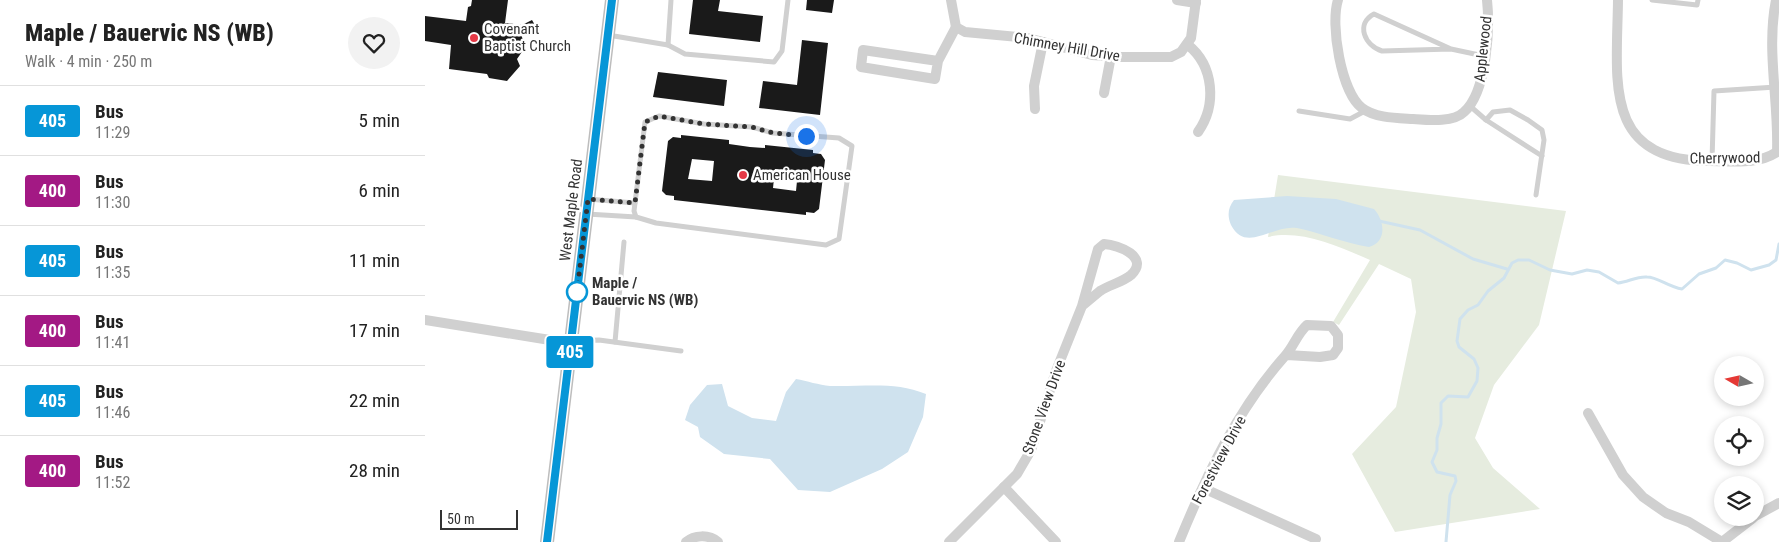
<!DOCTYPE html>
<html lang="en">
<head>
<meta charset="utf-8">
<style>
  body { margin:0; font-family:"Roboto Condensed",sans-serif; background:#f2f2f2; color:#222; height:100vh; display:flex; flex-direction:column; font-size:19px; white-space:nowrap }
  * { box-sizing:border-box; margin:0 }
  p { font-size:16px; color:#767676 }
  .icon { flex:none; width:28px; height:28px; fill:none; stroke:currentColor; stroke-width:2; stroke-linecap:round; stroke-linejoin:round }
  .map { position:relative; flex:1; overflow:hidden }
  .sheet { display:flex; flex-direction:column; background:#fff; width:425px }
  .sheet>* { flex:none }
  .badge { padding:0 10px; border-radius:4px; font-size:18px; line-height:32px }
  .needle { width:32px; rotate:279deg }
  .fabs { position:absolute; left:1289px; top:356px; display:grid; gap:10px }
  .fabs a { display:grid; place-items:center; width:50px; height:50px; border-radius:50%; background:#fff; box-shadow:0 2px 8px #0003; font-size:25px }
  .scale { position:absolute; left:15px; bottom:12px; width:78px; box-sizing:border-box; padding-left:5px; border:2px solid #333; border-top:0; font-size:14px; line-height:18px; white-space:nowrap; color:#333; -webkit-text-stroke:4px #fff; paint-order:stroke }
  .you { position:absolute; width:25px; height:25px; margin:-12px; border:4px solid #fff; border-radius:50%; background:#1a73e8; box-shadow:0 0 0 8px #1a73e833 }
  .map>.badge { position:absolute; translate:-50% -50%; box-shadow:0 0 0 2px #fff }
  .round { display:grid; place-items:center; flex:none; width:52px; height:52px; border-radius:26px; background:#f2f2f2 }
  .head { display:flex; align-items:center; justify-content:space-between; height:85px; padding:0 25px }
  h1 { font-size:24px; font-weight:800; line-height:38px }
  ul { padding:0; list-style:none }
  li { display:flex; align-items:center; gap:15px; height:70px; padding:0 25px; border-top:1px solid #e0e0e0 }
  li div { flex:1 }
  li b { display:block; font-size:19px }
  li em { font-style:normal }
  li .badge { min-width:55px; font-weight:700; text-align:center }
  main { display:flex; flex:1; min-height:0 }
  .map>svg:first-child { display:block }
</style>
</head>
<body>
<main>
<section class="sheet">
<div class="head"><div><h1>Maple / Bauervic NS (WB)</h1><p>Walk · 4 min · 250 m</p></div><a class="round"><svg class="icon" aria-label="heart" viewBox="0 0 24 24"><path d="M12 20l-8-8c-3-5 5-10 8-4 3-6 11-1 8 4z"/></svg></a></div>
<ul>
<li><span class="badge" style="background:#0696d7;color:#fff">405</span><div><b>Bus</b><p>11:29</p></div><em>5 min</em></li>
<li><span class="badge" style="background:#a31984;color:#fff">400</span><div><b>Bus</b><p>11:30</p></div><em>6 min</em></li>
<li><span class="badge" style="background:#0696d7;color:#fff">405</span><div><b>Bus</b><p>11:35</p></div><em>11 min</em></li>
<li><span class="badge" style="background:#a31984;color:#fff">400</span><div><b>Bus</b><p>11:41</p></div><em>17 min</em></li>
<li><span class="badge" style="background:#0696d7;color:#fff">405</span><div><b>Bus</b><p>11:46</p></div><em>22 min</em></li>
<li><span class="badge" style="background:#a31984;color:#fff">400</span><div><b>Bus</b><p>11:52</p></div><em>28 min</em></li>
</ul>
</section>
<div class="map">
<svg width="1354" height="542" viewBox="0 0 1354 542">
  <rect width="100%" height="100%" fill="#fff"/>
  <path fill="#e6ecdf" d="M 853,175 L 1141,211 L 1114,325 L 1069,385 L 1050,438 L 1068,468 L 1115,509 L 970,532 L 927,454 L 971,407 L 991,312 L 986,279 L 954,264 L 914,325 L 908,322 L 945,260 C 915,247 876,229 843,237 Z"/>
  <g fill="#cfe2ee">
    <path d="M 862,196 L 911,199 L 949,209 C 960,221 962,242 944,247 C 919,243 896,233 872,228 C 848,224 821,254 806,225 C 802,215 803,208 809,200 Z"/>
    <path d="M 371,379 C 382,381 394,385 405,386 C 438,387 470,381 501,394 L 498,417 L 483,452 L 457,469 L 405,492 L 373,490 L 345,459 L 299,454 L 275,437 L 273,427 L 260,420 L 265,405 L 282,385 L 297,384 L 303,406 L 327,418 L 351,421 L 361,392 Z"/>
  </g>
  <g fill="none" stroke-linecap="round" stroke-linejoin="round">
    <g stroke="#cfe2ee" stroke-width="3">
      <polyline points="954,221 995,230 1048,259 1082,269"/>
      <path d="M 1021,542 L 1025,495 L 1031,481 L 1030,476 L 1012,472 L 1007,462 L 1012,450 L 1012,438 L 1016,424 L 1016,403 L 1023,396 L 1043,397 L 1052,381 L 1053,368 L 1049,359 L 1034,347 L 1032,341 L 1035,319 L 1043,310 L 1053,305 L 1063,291 L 1079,278 L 1087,263 L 1093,260 L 1104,260 L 1125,270 L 1147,274 L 1162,270 L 1174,272 L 1193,283 C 1203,282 1212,276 1222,277 C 1233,277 1243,287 1257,289 L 1274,274 L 1291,268 L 1300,260 L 1312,263 L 1326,270 L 1344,265 L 1351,260 L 1354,244"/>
    </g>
  </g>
  <g fill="#1a1a1a" fill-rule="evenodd">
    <polygon points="47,0 83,0 80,23 97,25 107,20 111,27 96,35 101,46 92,59 95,66 82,81 64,78 62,74 24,69 26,45 0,41 0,16 41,21 43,7 46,6"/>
    <polygon points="268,0 295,0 293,11 338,16 335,42 264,34"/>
    <polygon points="382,0 409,0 407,13 381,10"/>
    <polygon points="377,40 403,43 395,115 334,108 338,81 372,85"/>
    <polygon points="233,72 302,80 299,106 228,97"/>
    <path d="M 256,135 L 304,140 L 304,144 L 325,147 L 340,148 L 340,145 L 388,150 L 388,153 L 396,154 L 400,160 L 394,209 L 389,213 L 381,212 L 381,215 L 249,200 L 249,196 L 241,195 L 237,191 L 243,141 L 248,137 L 256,138 ZM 267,159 L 289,161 L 287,181 L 263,179 ZM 350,169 L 373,171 L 371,191 L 348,188 Z"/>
  </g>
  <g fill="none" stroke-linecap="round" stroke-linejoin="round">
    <g stroke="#d0d0d0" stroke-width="5">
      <polyline points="1227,0 1272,5 1273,0"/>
      <polyline points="183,35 243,45 260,54 349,62 357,51 363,0"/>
      <polyline points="243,45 246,0"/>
      <path d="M 1026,49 L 949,14 C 930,24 940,46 957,51 L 1026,49 L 1059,56"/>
      <polyline points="1045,106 1061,120 1068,112 1085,110 1103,120 1117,130 1119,140 1111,195"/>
      <polyline points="874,111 925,119 940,111"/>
      <polygon points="234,116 279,124 327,127 348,133 414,138 427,146 414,239 401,245 231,223 211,217 209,211 220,122"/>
      <polyline points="1061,120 1117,156"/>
      <polyline points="1287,161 1289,91 1351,87"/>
      <polyline points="163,199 210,203"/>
      <polyline points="162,214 211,217"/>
      <polyline points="147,341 174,340 256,351"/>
      <polyline points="190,342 199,242"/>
    </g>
    <g stroke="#d0d0d0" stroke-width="10">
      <polyline points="526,0 531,27 540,32 603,38 667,55 696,57 746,57 756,52 766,38 771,0"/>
      <polyline points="752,0 771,3"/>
      <path d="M 913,0 C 905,24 916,92 937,108 C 950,118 971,118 988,119 C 1002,120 1028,123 1039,112 C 1062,92 1065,28 1062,0"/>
      <path d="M 1193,0 C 1192,81 1177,161 1285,161 C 1308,161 1332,165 1352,152 C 1354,102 1341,50 1351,0"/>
      <path d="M 763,45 C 789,66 792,105 773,132"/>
      <polyline points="513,61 510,79 436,67 438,50 513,61 531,27"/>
      <polyline points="679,93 686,56"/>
      <polyline points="610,109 609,86 618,42"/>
      <polyline points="0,320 125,340 146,341"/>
      <polyline points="1163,413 1198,475 1218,497 1241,513 1264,522 1297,542"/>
      <polyline points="579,487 631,542"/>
      <polyline points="778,488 891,539"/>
      <polyline points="1330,516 1354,503"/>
      <path d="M 261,542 C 269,535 284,534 293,542"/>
      <path d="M 524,542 L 592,474 L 606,450 L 631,371 L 657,306 L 673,249 L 679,244 C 694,245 725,257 706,275 C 698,282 684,285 675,291 C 669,296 663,301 657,306"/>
      <path d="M 754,542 C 781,476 812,410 860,356 C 869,346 872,334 882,325 L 906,326 L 913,335 L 913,348 L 908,355 L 895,357 L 862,355"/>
      <polyline points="1297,542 1328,518"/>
    </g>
    <polyline stroke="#bdbdbd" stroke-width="14" points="122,542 187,0"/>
  </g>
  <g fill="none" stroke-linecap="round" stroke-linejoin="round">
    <g stroke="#fff" stroke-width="11">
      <polyline id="line" points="122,542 187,0"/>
    </g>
    <use href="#line" stroke="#0696d7" stroke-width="8"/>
    <polyline stroke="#333" stroke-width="5" stroke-dasharray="0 9" points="152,292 163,199 210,203 220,122 234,116 279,124 327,127 348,133 381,136"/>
  </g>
  <g fill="#e63946" stroke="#fff" stroke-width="2">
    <circle cx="49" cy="38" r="5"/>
    <circle cx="318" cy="175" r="5"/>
  </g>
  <circle fill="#fff" stroke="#0696d7" stroke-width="2.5" cx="152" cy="292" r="10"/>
  <g text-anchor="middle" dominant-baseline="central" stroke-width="5" stroke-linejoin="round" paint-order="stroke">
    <g font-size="15" fill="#333" stroke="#fff" text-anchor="start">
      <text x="59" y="29">Covenant<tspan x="59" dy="17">Baptist Church</tspan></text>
      <text x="328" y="175">American House</text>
    </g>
    <g font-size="15" fill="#333" stroke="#fff">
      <text transform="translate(642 47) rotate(10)">Chimney Hill Drive</text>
      <text transform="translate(1058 49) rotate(-84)">Applewood</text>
      <text transform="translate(1300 158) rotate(-1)">Cherrywood</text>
      <text transform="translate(146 210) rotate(-83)">West Maple Road</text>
      <text transform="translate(619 407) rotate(-70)">Stone View Drive</text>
      <text transform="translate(794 460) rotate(-62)">Forestview Drive</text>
    </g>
    <g font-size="15" font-weight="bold" fill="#333" stroke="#fff" text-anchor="start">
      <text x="167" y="283">Maple /<tspan x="167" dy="17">Bauervic NS (WB)</tspan></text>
    </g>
  </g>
</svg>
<div class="fabs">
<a><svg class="needle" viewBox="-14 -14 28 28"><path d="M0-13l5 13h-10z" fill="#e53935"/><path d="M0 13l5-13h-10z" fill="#767676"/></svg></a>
<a><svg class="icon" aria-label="locate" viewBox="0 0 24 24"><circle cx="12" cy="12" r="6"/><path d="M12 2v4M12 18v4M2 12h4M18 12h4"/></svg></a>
<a><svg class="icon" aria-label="layers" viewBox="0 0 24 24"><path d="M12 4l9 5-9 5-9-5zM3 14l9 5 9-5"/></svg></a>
</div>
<div class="scale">50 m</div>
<div class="you" style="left:381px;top:136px"></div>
<b class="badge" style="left:145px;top:352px;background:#0696d7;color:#fff">405</b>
</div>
</main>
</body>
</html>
